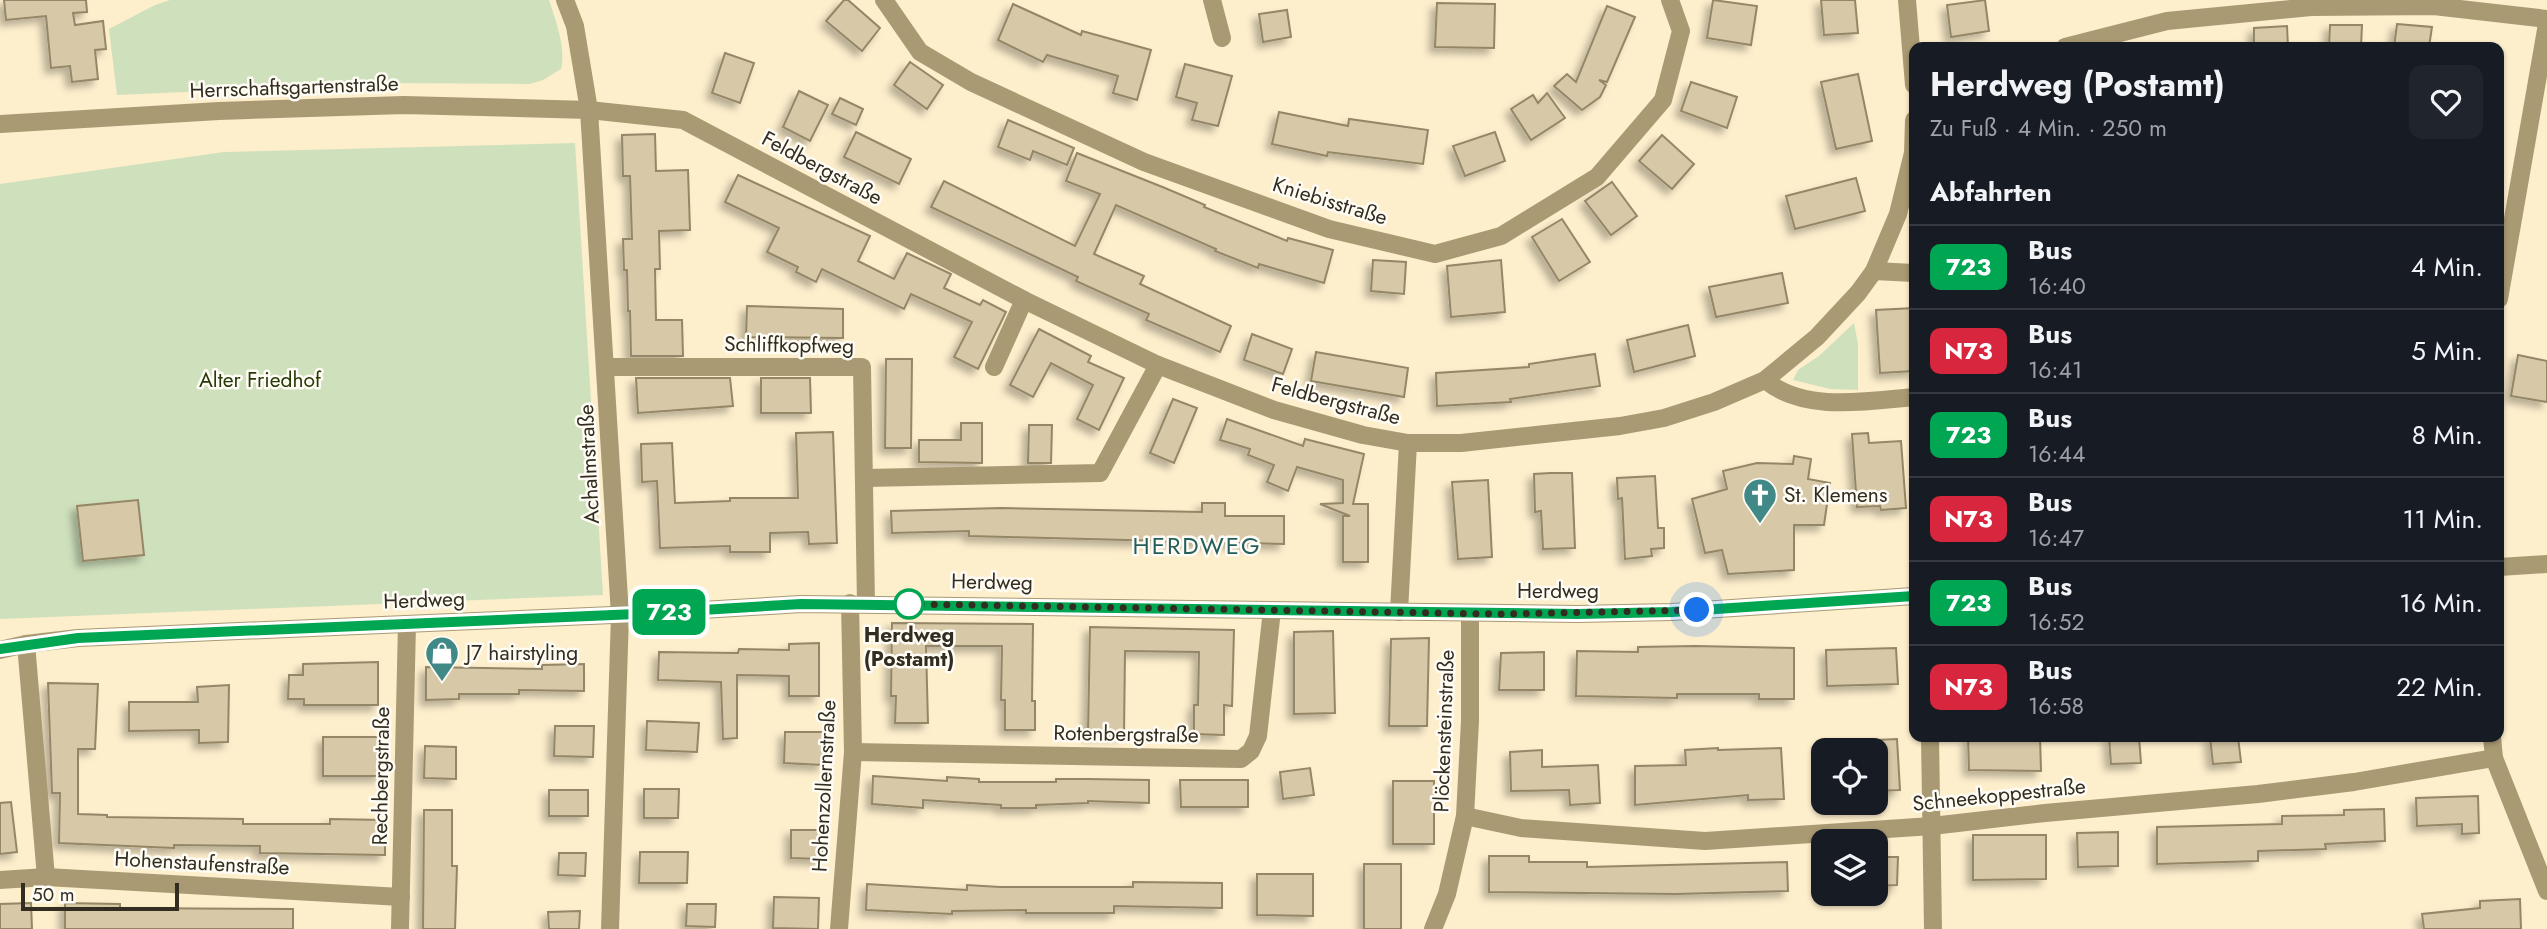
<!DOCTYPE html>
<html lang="de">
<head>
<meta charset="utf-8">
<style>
  body { margin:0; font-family:Jost,sans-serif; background:#20242c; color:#f1f3f6; height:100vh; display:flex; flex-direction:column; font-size:26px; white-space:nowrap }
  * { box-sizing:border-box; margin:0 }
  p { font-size:23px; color:#9ea1a6 }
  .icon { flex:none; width:38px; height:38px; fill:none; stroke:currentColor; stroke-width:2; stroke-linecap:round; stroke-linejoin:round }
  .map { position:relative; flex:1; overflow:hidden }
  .side { position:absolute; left:1909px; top:42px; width:595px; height:700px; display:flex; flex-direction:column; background:#171b24; border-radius:14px; box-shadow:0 2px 5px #0004 }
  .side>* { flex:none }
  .badge { padding:0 14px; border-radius:10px; font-size:24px; line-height:46px }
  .controls { position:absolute; left:1811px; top:738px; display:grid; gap:14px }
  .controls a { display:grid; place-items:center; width:77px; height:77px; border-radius:14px; background:#171b24; box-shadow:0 2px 5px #0004; font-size:35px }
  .scale { position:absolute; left:21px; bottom:18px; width:158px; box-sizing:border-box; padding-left:7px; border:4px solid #322d20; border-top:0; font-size:19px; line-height:24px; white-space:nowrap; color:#322d20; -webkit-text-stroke:5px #fffcf5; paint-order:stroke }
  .you { position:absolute; width:35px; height:35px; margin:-18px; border:5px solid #fff; border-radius:50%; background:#1a73e8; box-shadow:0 0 0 10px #1a73e833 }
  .map>.badge { position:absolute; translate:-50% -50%; box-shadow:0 0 0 4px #fff }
  h2 { padding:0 21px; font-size:26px; line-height:63px }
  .round { display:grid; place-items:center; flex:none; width:74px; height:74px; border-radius:14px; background:#20242c }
  .headline { display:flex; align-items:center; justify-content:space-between; height:119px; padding:0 21px }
  h1 { font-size:33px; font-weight:700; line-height:52px }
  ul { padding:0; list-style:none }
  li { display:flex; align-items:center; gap:21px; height:84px; padding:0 21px; border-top:2px solid #363941 }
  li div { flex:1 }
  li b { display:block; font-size:26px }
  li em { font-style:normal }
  li .badge { min-width:77px; font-weight:700; text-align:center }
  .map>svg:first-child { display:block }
</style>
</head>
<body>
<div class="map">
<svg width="2547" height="929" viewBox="0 0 2547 929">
  <defs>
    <filter id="shadow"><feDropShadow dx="-5.5" dy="5.5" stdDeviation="3.5" flood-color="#0004"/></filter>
  </defs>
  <rect width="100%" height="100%" fill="#fdeecc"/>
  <g fill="#cfe0bc">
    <path d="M 170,0 L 549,0 C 556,21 566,48 561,69 L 543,80 L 530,84 L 381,83 L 117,95 L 109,29 L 155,5 Z"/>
    <polygon points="575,143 603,595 0,619 0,184 224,152"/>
    <polygon points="1854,323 1858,344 1858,390 1830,389 1793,380 1798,370 1819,356"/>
  </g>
  <g fill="#d7c8a7" stroke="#948767" stroke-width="2" filter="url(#shadow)">
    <polygon points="4,0 86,0 87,12 73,13 75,25 103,21 106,49 95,50 98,79 72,82 70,66 51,68 46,16 6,20"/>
    <polygon points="844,0 848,0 880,28 862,51 826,21"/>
    <polygon points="1713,0 1757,6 1751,45 1707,38"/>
    <polygon points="1821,0 1855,0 1858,33 1824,35"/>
    <polygon points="1985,0 1989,31 1951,37 1947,5"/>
    <polygon points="1437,3 1495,4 1494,48 1435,47"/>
    <polygon points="1013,4 1081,35 1082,31 1151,50 1137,100 1113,93 1118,76 1047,55 1043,62 998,40"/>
    <polygon points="1607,6 1635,17 1607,82 1599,80 1606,85 1600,97 1582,110 1554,86 1567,74 1576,82"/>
    <polygon points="1287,10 1291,37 1263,42 1259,14"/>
    <polygon points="2397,24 2432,27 2429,47 2394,47"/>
    <polygon points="2330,25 2362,25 2361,47 2329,47"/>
    <polygon points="2287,26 2288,47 2254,47 2254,28"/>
    <polygon points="725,53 754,63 740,103 712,93"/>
    <polygon points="910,62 943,85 927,109 894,85"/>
    <polygon points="1185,64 1232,76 1218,126 1192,120 1197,103 1176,97"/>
    <polygon points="1858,74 1872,141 1836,149 1821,82"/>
    <polygon points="1691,82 1737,97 1727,128 1681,111"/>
    <polygon points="799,91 828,105 810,141 783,127"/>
    <polygon points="1547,93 1565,118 1531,140 1511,109 1533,95 1538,103"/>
    <polygon points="840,98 863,109 856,125 832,114"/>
    <polygon points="1279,112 1348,126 1349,119 1428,130 1423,164 1328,152 1327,156 1272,144"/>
    <polygon points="1008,120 1074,148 1067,165 1033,151 1030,160 998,147"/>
    <polygon points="856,132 911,159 899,184 844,157"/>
    <polygon points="1495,132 1505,161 1465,176 1453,146"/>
    <polygon points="655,134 656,171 688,170 690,230 659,231 660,269 655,269 656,320 682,320 683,356 631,356 630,311 628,311 627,270 624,270 623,239 632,239 630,176 623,176 622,135"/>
    <polygon points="1662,135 1694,164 1672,189 1639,161"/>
    <polygon points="1077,153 1165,188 1205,205 1204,207 1287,241 1288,238 1333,250 1324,283 1259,264 1258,268 1215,251 1216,249 1116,205 1094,254 1144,276 1140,284 1231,326 1220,352 1146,320 1149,314 1076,281 1078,277 931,207 944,181 1075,246 1100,194 1066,181"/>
    <polygon points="738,175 870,236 858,261 894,279 907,253 951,274 944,288 980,305 983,300 1006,312 978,369 954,357 972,322 911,294 904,309 822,269 816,282 796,272 798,267 767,252 779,228 725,202"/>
    <polygon points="1856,178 1865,211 1795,229 1786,196"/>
    <polygon points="1612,182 1637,216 1611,235 1585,201"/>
    <polygon points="1562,219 1590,262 1559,281 1532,237"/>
    <polygon points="1373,260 1406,262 1404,294 1371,291"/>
    <polygon points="1501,260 1505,312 1451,317 1447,266"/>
    <polygon points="1782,273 1788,303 1716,317 1709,287"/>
    <polygon points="747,306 843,309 843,338 746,337"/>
    <polygon points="1914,308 1914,371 1880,373 1876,310"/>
    <polygon points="1688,325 1695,356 1634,372 1627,340"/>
    <polygon points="1039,329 1091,356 1088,362 1124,378 1099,430 1077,419 1093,385 1051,363 1033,397 1010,385"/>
    <polygon points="1252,334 1292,349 1283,374 1244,360"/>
    <polygon points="1316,352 1408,368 1404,397 1311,381"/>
    <polygon points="1595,354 1600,386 1510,399 1511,402 1437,406 1436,373 1529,367 1529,364"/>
    <polygon points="2518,355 2547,361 2547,402 2511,396"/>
    <polygon points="886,359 912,359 911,448 885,448"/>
    <polygon points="636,378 730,378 733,406 638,413"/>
    <polygon points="761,378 810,378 811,413 761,413"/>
    <polygon points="1173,399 1197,408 1174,463 1150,453"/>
    <polygon points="1227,419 1303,446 1305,439 1364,454 1353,504 1368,504 1368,562 1343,562 1343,516 1350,516 1320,504 1343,503 1343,480 1297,467 1288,491 1267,482 1274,465 1248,455 1250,449 1220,440"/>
    <polygon points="961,423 982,423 982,463 919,462 919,440 961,440"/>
    <polygon points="1029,425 1052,425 1051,463 1028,463"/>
    <polygon points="833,432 837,543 809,544 808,532 770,533 770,552 730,552 730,546 660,548 657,481 642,482 641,444 672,443 675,503 730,501 730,498 798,498 796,433"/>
    <polygon points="1868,433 1869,443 1901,441 1906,508 1881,510 1880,506 1857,507 1852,434"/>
    <polygon points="1794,456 1811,459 1808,479 1830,483 1824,525 1794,525 1794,570 1728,574 1722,550 1705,553 1692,499 1727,489 1723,471 1757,463 1793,464"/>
    <polygon points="1550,473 1572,473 1575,548 1543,549 1541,511 1535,512 1534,474"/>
    <polygon points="1655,476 1658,528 1664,528 1664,548 1651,549 1652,556 1625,559 1622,498 1618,499 1617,478"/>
    <polygon points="1488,480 1492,557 1458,559 1452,482"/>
    <polygon points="138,500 144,555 83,561 77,506"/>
    <polygon points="1202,503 1225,503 1225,516 1284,516 1284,544 969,536 969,531 892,533 891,511 1001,508 1202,512"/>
    <polygon points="892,623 1033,624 1032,701 1035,701 1035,730 1005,730 1005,700 1001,700 1002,646 926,646 928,723 895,723 896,696 891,696"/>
    <polygon points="1090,627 1234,630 1232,706 1224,705 1224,735 1194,734 1194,705 1198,705 1199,652 1125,651 1124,734 1088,734"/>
    <polygon points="1333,631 1335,713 1294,714 1294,632"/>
    <polygon points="1429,638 1427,726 1389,726 1391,639"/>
    <polygon points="819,643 819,696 789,696 789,676 737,675 737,738 723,739 721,682 658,680 659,652 738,653 739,649 789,650 789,644"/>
    <polygon points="1695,646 1794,648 1794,699 1759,699 1759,694 1677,694 1677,698 1576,696 1577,651 1638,652 1638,647"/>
    <polygon points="1896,648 1898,684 1827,686 1826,650"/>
    <polygon points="1544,652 1544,690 1499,690 1501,653"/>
    <polygon points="378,662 378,705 304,705 304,699 288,699 289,675 303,675 303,664"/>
    <polygon points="584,664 584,691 519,690 519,694 459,694 459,699 426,700 426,667 542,669 542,665"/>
    <polygon points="48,683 98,684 95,749 78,749 78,814 107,815 107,817 243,819 243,824 330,824 330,819 385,820 385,855 260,853 260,846 174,845 174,848 59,843 60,793 52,793"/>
    <polygon points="229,685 228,742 199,743 199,730 129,731 129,702 198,702 197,687"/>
    <polygon points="647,721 699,723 697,752 646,750"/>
    <polygon points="555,726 594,726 593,757 554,756"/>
    <polygon points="785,732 823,732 823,765 784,763"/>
    <rect x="323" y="737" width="58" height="39"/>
    <polygon points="1968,737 2040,737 2041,771 1969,770"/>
    <polygon points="2109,737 2139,737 2141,763 2111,764"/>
    <polygon points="2210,737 2238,737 2241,762 2213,764"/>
    <polygon points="1897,739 1900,790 1876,791 1876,740"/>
    <polygon points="425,746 456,747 456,779 424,778"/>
    <polygon points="1718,748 1718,750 1781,748 1784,799 1748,800 1748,795 1635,805 1635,766 1686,765 1685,750"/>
    <polygon points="1542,750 1542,767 1598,765 1600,803 1570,805 1569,790 1511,791 1510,752"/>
    <polygon points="1310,768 1314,795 1283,799 1280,772"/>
    <polygon points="873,776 947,781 947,777 979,779 979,782 1056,782 1056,779 1087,779 1149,780 1149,803 1088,801 1088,803 1036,805 1036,808 1001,808 1001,805 923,800 923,808 872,804"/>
    <polygon points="1180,780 1248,780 1248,807 1181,807"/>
    <rect x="1393" y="781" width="41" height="63"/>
    <polygon points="644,789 679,789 678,818 644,818"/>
    <rect x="549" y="790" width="39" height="26"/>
    <polygon points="2478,796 2479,833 2462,834 2462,824 2417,826 2416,798"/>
    <polygon points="11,802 17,852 0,854 0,803"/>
    <polygon points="2384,809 2385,841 2325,844 2326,849 2258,851 2258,861 2157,864 2157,827 2282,824 2282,816 2344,815 2344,810"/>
    <polygon points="424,810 452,810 452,866 457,866 455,929 423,929"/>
    <polygon points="791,830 822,830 822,859 791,858"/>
    <polygon points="2118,832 2118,866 2078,867 2077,833"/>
    <polygon points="1973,835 2046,835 2046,879 1973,880"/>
    <polygon points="640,852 688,852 687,883 639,883"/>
    <polygon points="559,853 586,853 585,876 558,875"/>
    <polygon points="1489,856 1529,856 1529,862 1587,862 1587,867 1787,862 1788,891 1675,894 1489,892"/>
    <polygon points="1876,857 1898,857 1897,885 1876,886"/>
    <rect x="1364" y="864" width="37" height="65"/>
    <polygon points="1257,874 1313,874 1313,916 1257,915"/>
    <polygon points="1133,882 1222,883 1222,908 1114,906 1114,913 1026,913 1026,910 952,911 952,914 866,910 867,884 967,890 967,885 1000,887 1133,887"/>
    <polygon points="774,897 819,898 818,929 773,928"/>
    <polygon points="2520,899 2521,929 2424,929 2422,914 2480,908 2480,901"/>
    <polygon points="31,903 32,929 0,929 0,904"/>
    <polygon points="65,903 120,904 120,908 293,909 293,929 65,929"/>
    <polygon points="687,904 716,904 715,927 686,926"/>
    <polygon points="580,911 579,929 549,929 548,912"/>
  </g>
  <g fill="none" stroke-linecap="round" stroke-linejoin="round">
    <g stroke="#a99a73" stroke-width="18">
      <polyline points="565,0 575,26 589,110 620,615 610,929"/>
      <polyline points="884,0 920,52 971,82 1144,162 1329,229 1435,254 1501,236 1597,177 1663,100 1681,31 1670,0"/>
      <polyline points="1212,0 1222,38"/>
      <polyline points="1907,0 1914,85"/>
      <polyline points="2065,47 2167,21 2311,7 2434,6 2547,19"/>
      <polyline points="0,124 219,111 404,105 589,110 683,120 1024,300 1158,365 1274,410 1363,435 1408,443"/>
      <polyline points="1874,271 1914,273"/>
      <polyline points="2499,299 2547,24"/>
      <polyline points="606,367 862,367 866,603"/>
      <polyline points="994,367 1024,300"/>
      <path d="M 1765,380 C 1804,413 1868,401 1914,397"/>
      <polyline points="866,478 1100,473 1158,365"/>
      <polyline points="1399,612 1408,443 1461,443 1620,426 1664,418 1714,402 1765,380 1817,337 1858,293 1874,271 1898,214 1913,153 1914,120"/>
      <polyline points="26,644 46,877"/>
      <polyline points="1930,737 1933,929"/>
      <polyline points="2492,737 2494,758 2547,891"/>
      <polyline points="853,752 1241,759 1251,751 1258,736 1272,610"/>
      <polyline points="1465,816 1521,828 1705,841 1932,826 2045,813 2258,794 2354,782 2494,758"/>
      <polyline points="0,880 46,877 401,897"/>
      <polyline points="400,929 407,624"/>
      <polyline points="839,929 853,752 850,603"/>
      <polyline points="1433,929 1447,894 1465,816 1470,721 1470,613"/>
    </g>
    <g stroke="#a99a73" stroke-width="18">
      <polyline points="2499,567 2547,564"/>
      <polyline points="0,650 26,644 78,638 636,614 801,604 1577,614 1672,612 1914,596"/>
    </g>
  </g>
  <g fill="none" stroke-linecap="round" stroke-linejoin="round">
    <g stroke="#fff" stroke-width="16">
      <polyline id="line" points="0,649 78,638 636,614 801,604 1577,614 1672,612 1914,596"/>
    </g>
    <use href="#line" stroke="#00a651" stroke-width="10"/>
    <polyline stroke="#322d20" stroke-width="7" stroke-dasharray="0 12.6" points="909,604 1498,614 1697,610"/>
  </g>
  <defs>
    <g id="church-pin" transform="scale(1.75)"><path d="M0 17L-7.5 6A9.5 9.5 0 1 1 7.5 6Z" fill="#418986" stroke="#fffcf5"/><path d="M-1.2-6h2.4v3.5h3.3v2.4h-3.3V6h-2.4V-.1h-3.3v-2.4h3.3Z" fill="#fff"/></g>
    <g id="shop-pin" transform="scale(1.75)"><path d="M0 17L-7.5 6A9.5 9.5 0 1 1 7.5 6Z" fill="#418986" stroke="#fffcf5"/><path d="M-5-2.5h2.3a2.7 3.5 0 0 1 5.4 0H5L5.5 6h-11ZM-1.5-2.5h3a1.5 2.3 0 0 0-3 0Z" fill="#fff"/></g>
  </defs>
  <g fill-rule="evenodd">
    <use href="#church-pin" x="1760" y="495"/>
    <use href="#shop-pin" x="442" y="653"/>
  </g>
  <circle fill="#fff" stroke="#00a651" stroke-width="3.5" cx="909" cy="604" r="14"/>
  <g text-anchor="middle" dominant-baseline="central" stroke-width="5" stroke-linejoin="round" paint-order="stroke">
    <g font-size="21" fill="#322d20" stroke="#fffcf5">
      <text transform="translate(294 87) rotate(-2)">Herrschaftsgartenstraße</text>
      <text transform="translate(822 168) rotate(28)">Feldbergstraße</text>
      <text transform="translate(1330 201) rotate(17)">Kniebisstraße</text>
      <text transform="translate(789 345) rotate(1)">Schliffkopfweg</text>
      <text transform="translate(1336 401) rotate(15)">Feldbergstraße</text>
      <text transform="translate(589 464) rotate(-93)">Achalmstraße</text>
      <text transform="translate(992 582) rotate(1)">Herdweg</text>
      <text x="1558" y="591">Herdweg</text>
      <text transform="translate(424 600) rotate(-2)">Herdweg</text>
      <text transform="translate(1444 731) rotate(-88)">Plöckensteinstraße</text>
      <text transform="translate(1126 734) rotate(1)">Rotenbergstraße</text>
      <text transform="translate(381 776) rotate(-89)">Rechbergstraße</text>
      <text transform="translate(824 786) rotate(-87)">Hohenzollernstraße</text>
      <text transform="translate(1999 795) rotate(-6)">Schneekoppestraße</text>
      <text transform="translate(202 863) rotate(3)">Hohenstaufenstraße</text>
    </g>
    <g font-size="21" fill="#273a08" stroke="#fffcf5">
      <text x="260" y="380">Alter Friedhof</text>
    </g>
    <g font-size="21" fill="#322d20" stroke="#fffcf5" text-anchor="start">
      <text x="1784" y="495">St. Klemens</text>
      <text x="466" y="653">J7 hairstyling</text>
    </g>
    <g font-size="21" font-weight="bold" fill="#322d20" stroke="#fffcf5">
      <text x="909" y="635">Herdweg<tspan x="909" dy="24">(Postamt)</tspan></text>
    </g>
    <g font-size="24" letter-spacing="2" fill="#245e5c" stroke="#fffcf5">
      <text x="1197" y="545">HERDWEG</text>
    </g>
  </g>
</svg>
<div class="controls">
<a><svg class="icon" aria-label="locate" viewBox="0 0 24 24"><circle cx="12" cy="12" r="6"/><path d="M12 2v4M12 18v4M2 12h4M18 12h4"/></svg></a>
<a><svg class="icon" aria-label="layers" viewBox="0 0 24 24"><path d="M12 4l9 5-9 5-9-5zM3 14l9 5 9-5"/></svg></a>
</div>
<div class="scale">50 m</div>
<div class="you" style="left:1697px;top:610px"></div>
<b class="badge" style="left:669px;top:612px;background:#00a651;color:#fff">723</b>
<section class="side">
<div class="headline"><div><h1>Herdweg (Postamt)</h1><p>Zu Fuß · 4 Min. · 250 m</p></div><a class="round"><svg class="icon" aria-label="heart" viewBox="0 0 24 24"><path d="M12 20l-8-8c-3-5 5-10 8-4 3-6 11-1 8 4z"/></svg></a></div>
<h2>Abfahrten</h2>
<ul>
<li><span class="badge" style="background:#00a651;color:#fff">723</span><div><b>Bus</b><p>16:40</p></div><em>4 Min.</em></li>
<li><span class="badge" style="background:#d7263d;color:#fff">N73</span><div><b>Bus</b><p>16:41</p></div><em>5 Min.</em></li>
<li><span class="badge" style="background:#00a651;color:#fff">723</span><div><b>Bus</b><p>16:44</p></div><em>8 Min.</em></li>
<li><span class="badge" style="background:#d7263d;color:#fff">N73</span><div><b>Bus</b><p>16:47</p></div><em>11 Min.</em></li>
<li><span class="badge" style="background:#00a651;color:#fff">723</span><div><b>Bus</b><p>16:52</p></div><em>16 Min.</em></li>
<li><span class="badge" style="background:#d7263d;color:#fff">N73</span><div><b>Bus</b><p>16:58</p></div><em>22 Min.</em></li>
</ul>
</section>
</div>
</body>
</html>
